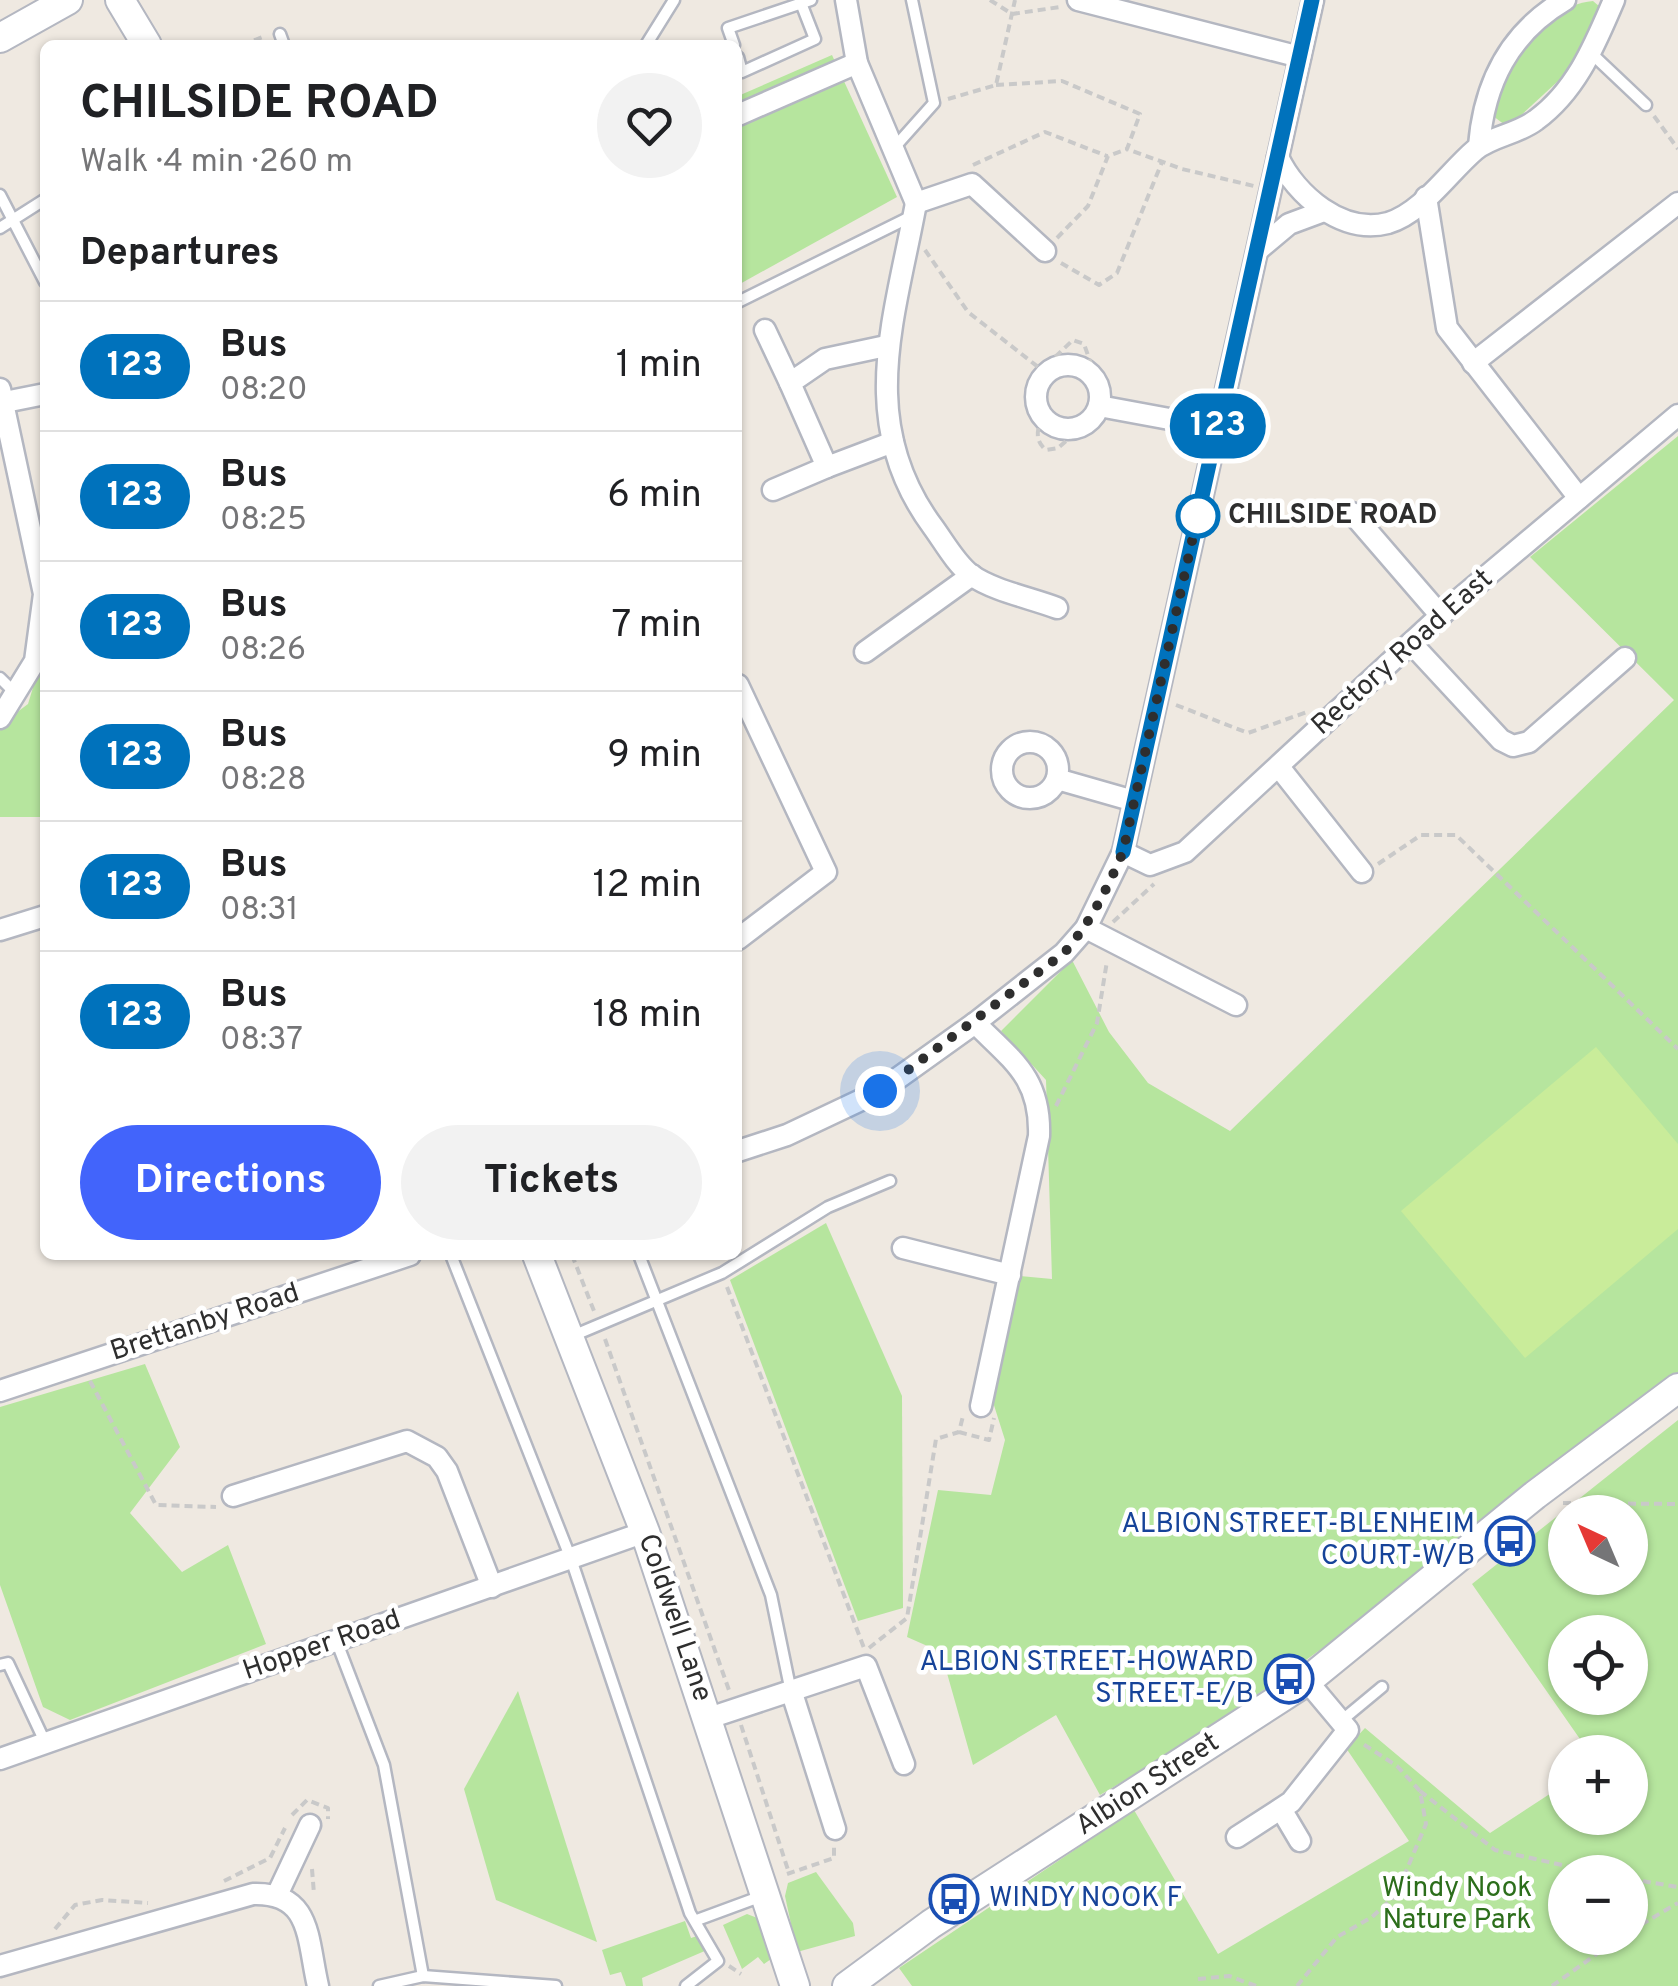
<!DOCTYPE html>
<html lang="en">
<head>
<meta charset="utf-8">
<style>
  body { margin:0; font-family:Overpass,sans-serif; background:#f2f2f2; color:#202124; height:100vh; display:flex; flex-direction:column; font-size:38px; white-space:nowrap }
  * { box-sizing:border-box; margin:0 }
  p { font-size:32px; color:#757577 }
  .icon { flex:none; width:55px; height:55px; fill:none; stroke:currentColor; stroke-width:2; stroke-linecap:round; stroke-linejoin:round }
  .map { position:relative; flex:1; overflow:hidden }
  .drawer { position:absolute; left:40px; top:40px; width:702px; height:1220px; display:flex; flex-direction:column; background:#fff; border-radius:15px; box-shadow:0 2px 8px #0004 }
  .drawer>* { flex:none }
  .badge { padding:0 20px; border-radius:32px; font-size:35px; line-height:65px }
  .needle { width:65px; rotate:316deg }
  .buttons { position:absolute; left:1548px; top:1495px; display:grid; gap:20px }
  .buttons a { display:grid; place-items:center; width:100px; height:100px; border-radius:50%; background:#fff; box-shadow:0 2px 8px #0004; font-size:50px }
  .you { position:absolute; width:50px; height:50px; margin:-25px; border:8px solid #fff; border-radius:50%; background:#1a73e8; box-shadow:0 0 0 15px #1a73e833 }
  .map>.badge { position:absolute; translate:-50% -50%; box-shadow:0 0 0 5px #fff }
  h2 { padding:0 40px; font-size:38px; line-height:90px }
  .round { display:grid; place-items:center; flex:none; width:105px; height:105px; border-radius:52px; background:#f2f2f2 }
  .overview { display:flex; align-items:center; justify-content:space-between; height:170px; padding:0 40px }
  h1 { font-size:48px; font-weight:700; line-height:75px }
  .button { display:flex; gap:20px; margin-top:auto; padding:20px 40px }
  .button a { flex:1; height:115px; border-radius:60px; background:#4264fb; color:#fff; font-size:40px; font-weight:700; line-height:115px; text-align:center }
  .button a+a { background:#f2f2f2; color:#202124 }
  ul { padding:0; list-style:none }
  li { display:flex; align-items:center; gap:30px; height:130px; padding:0 40px; border-top:2px solid #e0e0e0 }
  li div { flex:1 }
  li b { display:block; font-size:38px }
  li em { font-style:normal }
  li .badge { min-width:110px; font-weight:700; text-align:center }
  .map>svg:first-child { display:block }
</style>
</head>
<body>
<div class="map">
<svg width="1678" height="1986" viewBox="0 0 1678 1986">
  <rect width="100%" height="100%" fill="#efe9e1"/>
  <g fill="#b6e59e" fill-rule="evenodd">
    <path d="M 1593,1 L 1600,7 L 1569,71 L 1516,120 L 1505,125 L 1493,116 C 1504,66 1537,7 1593,1 Z"/>
    <polygon points="832,55 897,197 738,285 738,96"/>
    <path d="M 1678,436 L 1678,1372 C 1490,1518 1307,1675 1100,1795 L 1056,1715 L 973,1765 L 941,1652 L 907,1637 L 938,1490 L 991,1495 L 1005,1440 L 992,1399 L 1020,1276 L 1052,1279 L 1046,1080 L 1001,1031 L 1072,960 L 1109,1032 L 1148,1083 L 1230,1131 L 1674,700 L 1530,557 Z"/>
    <polygon points="45,648 45,817 0,817 0,725 28,704"/>
    <polygon points="826,1223 902,1396 903,1608 858,1621 730,1280"/>
    <polygon points="145,1364 180,1447 130,1513 182,1572 228,1545 266,1644 70,1720 43,1707 0,1585 0,1407"/>
    <path d="M 1678,1420 L 1678,1986 L 912,1986 L 899,1968 L 1134,1810 L 1218,1954 L 1409,1841 L 1346,1748 L 1365,1728 L 1490,1833 L 1565,1784 L 1565,1818 L 1630,1818 L 1630,1752 L 1589,1752 L 1472,1584 ZM 1565,1512 L 1630,1512 L 1630,1578 L 1565,1578 ZM 1565,1632 L 1630,1632 L 1630,1698 L 1565,1698 ZM 1565,1872 L 1630,1872 L 1630,1938 L 1565,1938 Z"/>
    <polygon points="518,1691 597,1942 496,1900 464,1789"/>
    <polygon points="816,1872 853,1923 855,1936 797,1952 785,1896 788,1883"/>
    <polygon points="747,1914 760,1919 771,1959 764,1964 758,1957 742,1969 723,1925"/>
    <polygon points="685,1921 691,1938 700,1935 707,1950 642,1978 643,1986 626,1986 621,1972 610,1975 602,1950"/>
  </g>
  <polygon fill="#c9ec9a" points="1596,1047 1678,1144 1678,1229 1525,1358 1401,1211"/>
  <g fill="none" stroke-linecap="round" stroke-linejoin="round">
    <g stroke="#b4b7c1" stroke-width="15">
      <g id="service">
        <polyline points="280,34 284,45"/>
        <polyline points="646,45 674,0"/>
        <polyline points="734,45 728,28 811,0"/>
        <polyline points="1591,53 1646,105"/>
        <polyline points="738,57 742,72 815,39 801,3"/>
        <polyline points="893,149 934,103 912,0"/>
        <polyline points="0,195 45,282"/>
        <polyline points="0,228 44,200"/>
        <polyline points="738,302 908,218 911,213"/>
        <polyline points="0,678 16,694"/>
        <polyline points="451,1255 571,1559 690,1913 718,1961 686,1986"/>
        <polyline points="639,1255 771,1595 791,1692"/>
        <polyline points="570,1337 722,1273 828,1207 890,1181"/>
        <polyline points="336,1640 384,1765 423,1976"/>
        <polyline points="0,1665 8,1663 45,1742"/>
        <polyline points="1341,1721 1382,1687"/>
        <polyline points="697,1920 762,1896"/>
        <polyline points="379,1986 423,1976 556,1986"/>
      </g>
    </g>
    <g stroke="#b4b7c1" stroke-width="25">
      <g id="minor">
        <polyline points="846,0 857,63 916,203 972,184 1045,251"/>
        <polyline points="1078,0 1300,57"/>
        <polyline points="738,115 857,63"/>
        <path d="M 1479,146 C 1484,83 1509,33 1565,0"/>
        <path d="M 1278,157 C 1296,195 1342,235 1388,223 C 1422,213 1449,172 1475,150 C 1492,136 1518,134 1536,120 C 1577,90 1595,44 1614,0"/>
        <polyline points="1426,197 1447,328 1579,498"/>
        <path d="M 916,203 C 895,318 855,422 933,527 C 944,542 956,564 971,575 C 994,591 1031,598 1057,608"/>
        <polyline points="1258,250 1289,224 1324,211"/>
        <polyline points="765,330 790,383"/>
        <polyline points="886,346 825,359 790,383 827,467 893,442"/>
        <polyline points="1473,363 1678,203"/>
        <circle cx="1068" cy="397" r="32"/>
        <polyline points="0,389 44,594 35,661 0,718"/>
        <polyline points="0,403 45,394"/>
        <polyline points="1099,406 1218,428"/>
        <polyline points="773,490 827,467"/>
        <polyline points="1352,513 1441,616"/>
        <polyline points="1411,643 1501,740 1513,746 1529,742 1625,658"/>
        <polyline points="865,652 972,575"/>
        <polyline points="738,685 826,872 738,939"/>
        <circle cx="1030" cy="770" r="28"/>
        <polyline points="1279,767 1362,872"/>
        <polyline points="1057,779 1134,801"/>
        <polyline points="1123,852 1150,865 1185,852 1451,606 1678,415"/>
        <polyline points="1086,928 1236,1005"/>
        <polyline points="0,930 45,916"/>
        <path d="M 975,1023 C 1013,1061 1041,1078 1039,1136 L 981,1406"/>
        <polyline points="738,1151 787,1135 880,1091 975,1023 1064,953 1086,928 1123,852 1313,0"/>
        <polyline points="903,1248 1010,1275"/>
        <polyline points="0,1391 410,1255"/>
        <polyline points="233,1496 407,1441 437,1457 447,1471 492,1587"/>
        <polyline points="792,1693 835,1829"/>
        <polyline points="709,1718 866,1666 904,1764"/>
        <polyline points="0,1759 645,1532"/>
        <polyline points="1281,1809 1300,1841"/>
        <polyline points="1237,1837 1291,1802 1348,1730 1307,1681"/>
        <polyline points="278,1893 310,1825"/>
        <path d="M 0,1966 L 253,1894 C 312,1892 307,1939 318,1986"/>
      </g>
    </g>
    <g stroke="#b4b7c1" stroke-width="32">
      <g id="tertiary">
        <polyline points="120,0 147,45"/>
        <polyline points="0,38 68,0"/>
        <polyline points="537,1255 645,1532 795,1986"/>
        <polyline points="847,1986 931,1924 1307,1681 1535,1495 1678,1388"/>
      </g>
    </g>
    <g stroke="#c9c9c9" stroke-width="4" stroke-dasharray="8 5" stroke-linecap="butt">
      <polyline points="990,0 1012,14 1060,7"/>
      <polyline points="242,45 265,36"/>
      <polyline points="996,85 1062,81 1140,114 1127,149 1182,169 1254,186"/>
      <polyline points="948,99 996,85 1015,0"/>
      <polyline points="1654,116 1678,149"/>
      <polyline points="973,165 1045,132 1107,156"/>
      <polyline points="1057,238 1088,206 1108,156 1127,149"/>
      <polyline points="925,250 968,312 1047,374 1054,358 1073,340 1084,344 1098,384"/>
      <polyline points="1061,263 1099,285 1117,273 1162,162"/>
      <path d="M 1043,416 C 1037,429 1034,440 1046,450 L 1058,448 L 1084,425"/>
      <polyline points="1176,705 1248,733 1307,712"/>
      <polyline points="1378,864 1421,835 1456,835 1678,1049"/>
      <polyline points="1113,922 1154,884"/>
      <polyline points="1056,1106 1097,1023 1107,961"/>
      <polyline points="572,1255 594,1311"/>
      <polyline points="727,1287 864,1648"/>
      <polyline points="605,1339 730,1693"/>
      <polyline points="90,1381 156,1505 216,1507"/>
      <polyline points="959,1432 989,1440 994,1418"/>
      <polyline points="1563,1503 1678,1504"/>
      <polyline points="869,1648 907,1618 936,1439 959,1432 963,1416"/>
      <polyline points="741,1725 789,1873"/>
      <polyline points="1420,1791 1495,1850 1593,1872"/>
      <polyline points="292,1815 307,1800 328,1808 328,1819"/>
      <polyline points="312,1869 314,1894"/>
      <polyline points="787,1874 834,1858 834,1847"/>
      <polyline points="1630,1879 1678,1887"/>
      <polyline points="224,1881 270,1858 285,1828"/>
      <polyline points="55,1929 75,1905 102,1900 148,1903"/>
      <polyline points="1630,1931 1678,1903"/>
      <polyline points="729,1966 741,1974"/>
      <polyline points="1198,1979 1229,1976 1256,1986"/>
      <polyline points="1297,1986 1337,1937 1372,1917 1396,1895 1426,1824 1420,1791 1397,1766 1360,1742"/>
      <polyline points="1552,1986 1619,1938"/>
    </g>
    <use href="#service" stroke="#fff" stroke-width="10"/>
    <use href="#minor" stroke="#fff" stroke-width="20"/>
    <use href="#tertiary" stroke="#fff" stroke-width="28"/>
  </g>
  <g fill="none" stroke-linecap="round" stroke-linejoin="round">
    <g stroke="#fff" stroke-width="22">
      <polyline id="line" points="1123,852 1312,0"/>
    </g>
    <use href="#line" stroke="#0072bc" stroke-width="15"/>
    <path stroke="#2e2e2e" stroke-width="10" stroke-dasharray="0 18" d="M 880,1091 L 1064,953 C 1091,922 1107,889 1123,852 L 1200,505 L 1198,516"/>
  </g>
  <defs>
    <g id="bus-ring" transform="scale(2.5)"><circle r="9.5" fill="#fff" stroke="#1a4fb4" stroke-width="1.5"/><path d="M-5-6H5V4H4V6H2V4H-2V6H-4V4H-5ZM-3.5-4V0h7V-4ZM-3.5 1.2v1.5H-2V1.2ZM2 1.2v1.5H3.5V1.2Z" fill="#1a4fb4"/></g>
  </defs>
  <g fill-rule="evenodd">
    <use href="#bus-ring" x="1510" y="1541"/>
    <use href="#bus-ring" x="1289" y="1679"/>
    <use href="#bus-ring" x="954" y="1899"/>
  </g>
  <circle fill="#fff" stroke="#0072bc" stroke-width="5" cx="1198" cy="516" r="20"/>
  <g text-anchor="middle" dominant-baseline="central" stroke-width="9" stroke-linejoin="round" paint-order="stroke">
    <g font-size="28" font-weight="bold" fill="#2e2e2e" stroke="#fff" text-anchor="start">
      <text x="1228" y="516">CHILSIDE ROAD</text>
    </g>
    <g font-size="28" fill="#2e2e2e" stroke="#fff">
      <text transform="translate(1403 653) rotate(-42)">Rectory Road East</text>
      <text transform="translate(205 1323) rotate(-18)">Brettanby Road</text>
      <text transform="translate(674 1618) rotate(71)">Coldwell Lane</text>
      <text transform="translate(322 1646) rotate(-19)">Hopper Road</text>
      <text transform="translate(1148 1785) rotate(-33)">Albion Street</text>
    </g>
    <g font-size="28" fill="#164399" stroke="#fff" text-anchor="end">
      <text x="1475" y="1525">ALBION STREET-BLENHEIM<tspan x="1475" dy="32">COURT-W/B</tspan></text>
      <text x="1254" y="1663">ALBION STREET-HOWARD<tspan x="1254" dy="32">STREET-E/B</tspan></text>
      <text x="989" y="1899" text-anchor="start">WINDY NOOK F</text>
    </g>
    <g font-size="28" fill="#2c6e1b" stroke="#fff">
      <text x="1457" y="1889">Windy Nook<tspan x="1457" dy="32">Nature Park</tspan></text>
    </g>
  </g>
</svg>
<div class="buttons">
<a><svg class="needle" viewBox="-14 -14 28 28"><path d="M0-13l5 13h-10z" fill="#e53935"/><path d="M0 13l5-13h-10z" fill="#757577"/></svg></a>
<a><svg class="icon" aria-label="locate" viewBox="0 0 24 24"><circle cx="12" cy="12" r="6"/><path d="M12 2v4M12 18v4M2 12h4M18 12h4"/></svg></a>
<a>+</a>
<a>−</a>
</div>
<div class="you" style="left:880px;top:1091px"></div>
<b class="badge" style="left:1218px;top:426px;background:#0072bc;color:#fff">123</b>
<section class="drawer">
<div class="overview"><div><h1>CHILSIDE ROAD</h1><p>Walk · 4 min · 260 m</p></div><a class="round"><svg class="icon" aria-label="heart" viewBox="0 0 24 24"><path d="M12 20l-8-8c-3-5 5-10 8-4 3-6 11-1 8 4z"/></svg></a></div>
<h2>Departures</h2>
<ul>
<li><span class="badge" style="background:#0072bc;color:#fff">123</span><div><b>Bus</b><p>08:20</p></div><em>1 min</em></li>
<li><span class="badge" style="background:#0072bc;color:#fff">123</span><div><b>Bus</b><p>08:25</p></div><em>6 min</em></li>
<li><span class="badge" style="background:#0072bc;color:#fff">123</span><div><b>Bus</b><p>08:26</p></div><em>7 min</em></li>
<li><span class="badge" style="background:#0072bc;color:#fff">123</span><div><b>Bus</b><p>08:28</p></div><em>9 min</em></li>
<li><span class="badge" style="background:#0072bc;color:#fff">123</span><div><b>Bus</b><p>08:31</p></div><em>12 min</em></li>
<li><span class="badge" style="background:#0072bc;color:#fff">123</span><div><b>Bus</b><p>08:37</p></div><em>18 min</em></li>
</ul>
<div class="button"><a>Directions</a><a>Tickets</a></div>
</section>
</div>
</body>
</html>
